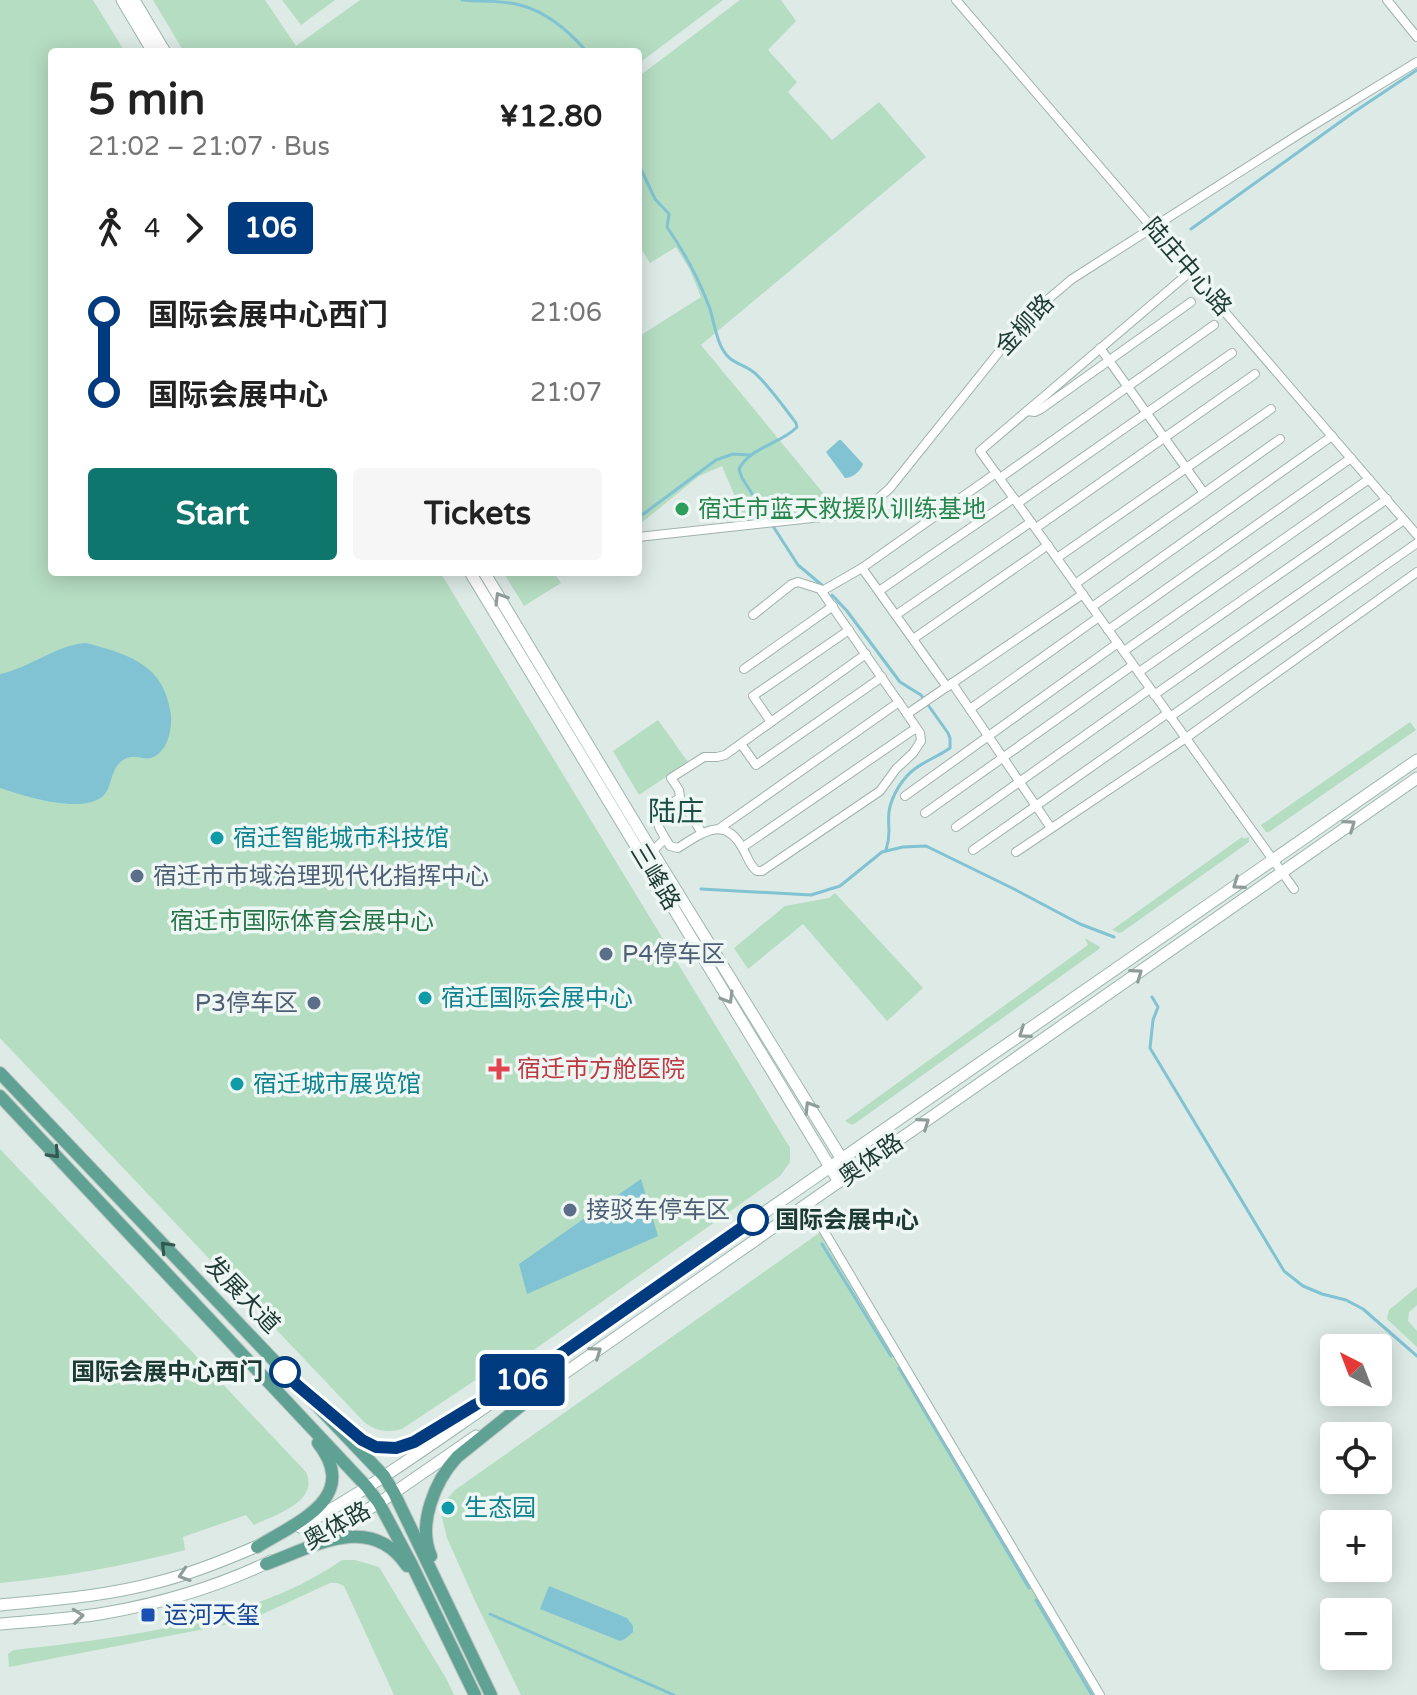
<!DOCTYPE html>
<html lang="en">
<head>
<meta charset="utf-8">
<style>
  body { margin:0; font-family:"Varela Round","Noto Sans SC",sans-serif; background:#f6f6f6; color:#222; height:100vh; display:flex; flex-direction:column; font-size:30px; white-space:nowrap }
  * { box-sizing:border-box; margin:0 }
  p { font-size:26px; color:#767676 }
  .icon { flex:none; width:44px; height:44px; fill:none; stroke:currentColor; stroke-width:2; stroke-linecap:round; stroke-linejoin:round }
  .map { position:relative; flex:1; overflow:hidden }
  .details { position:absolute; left:48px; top:48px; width:594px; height:528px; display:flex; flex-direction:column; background:#fff; border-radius:8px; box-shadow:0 4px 20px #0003 }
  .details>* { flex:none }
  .badge { padding:0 16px; border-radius:6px; font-size:28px; line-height:52px }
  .needle { width:52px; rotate:318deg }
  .tools { position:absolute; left:1320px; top:1334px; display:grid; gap:16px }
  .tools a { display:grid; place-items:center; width:72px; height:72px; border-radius:8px; background:#fff; box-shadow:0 4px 20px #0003; font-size:40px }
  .map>.badge { position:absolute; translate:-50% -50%; box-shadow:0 0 0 4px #fff }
  .legs { display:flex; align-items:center; gap:12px; height:88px; padding:0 40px; font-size:26px }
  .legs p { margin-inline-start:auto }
  .overview { display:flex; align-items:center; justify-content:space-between; height:136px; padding:0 40px }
  h1 { font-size:44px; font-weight:700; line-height:60px }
  .cta { display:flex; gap:16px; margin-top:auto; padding:16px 40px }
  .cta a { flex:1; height:92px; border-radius:8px; background:#0f766e; color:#fff; font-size:32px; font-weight:700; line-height:92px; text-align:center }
  .cta a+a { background:#f6f6f6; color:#222 }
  ul { padding:0 40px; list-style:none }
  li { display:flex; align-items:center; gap:28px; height:80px; font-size:30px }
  li i { display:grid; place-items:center; width:12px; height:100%; margin:0 10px; background:currentColor }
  li i::after { content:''; width:20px; height:20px; margin:-10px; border:6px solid; border-radius:50%; background:#fff }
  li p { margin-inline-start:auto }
  li:first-child i { background:linear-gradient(#0000 50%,currentColor 0) }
  li:last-child i { background:linear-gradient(currentColor 50%,#0000 0) }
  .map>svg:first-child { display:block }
</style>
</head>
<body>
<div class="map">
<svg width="1417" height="1695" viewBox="0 0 1417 1695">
  <rect width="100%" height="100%" fill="#ddeae5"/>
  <g fill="#b5ddc2">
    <path d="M 0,0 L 93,0 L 125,52 L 52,52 L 52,572 L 440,572 L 790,1148 L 790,1162 L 780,1176 L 528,1354 L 474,1381 L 402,1429 C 387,1433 376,1431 364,1422 L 0,1038 Z"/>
    <polygon points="153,0 265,0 296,46 360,0 723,0 638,64 638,52 184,52"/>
    <polygon points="282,0 335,0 301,25"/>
    <polygon points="740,0 781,0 796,21 768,50 797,82 788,92 832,140 879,102 926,157 701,345 838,511 745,520 722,466 699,476 640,524 638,520 638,337 701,297 690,270 676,247 650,263 638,244 638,77"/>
    <polygon points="503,572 554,572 561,583 524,606"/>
    <polygon points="658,720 688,762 639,795 613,751"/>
    <polygon points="1410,722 1416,730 1269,832 1266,832 1261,825"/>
    <polygon points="1242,837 1244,839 1249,837 1249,842 1122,932 1119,933 1112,930"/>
    <polygon points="835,893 923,988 887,1021 803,924 748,969 734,948 785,906 829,898"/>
    <polygon points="1085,938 1100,947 1099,949 857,1122 852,1125 845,1121 1088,945"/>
    <path d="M 0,1149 L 306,1472 C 320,1502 274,1515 254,1525 L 246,1515 L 183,1537 L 185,1550 C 124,1566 63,1577 0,1583 Z"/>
    <polygon points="822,1231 1099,1695 521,1695 476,1603 447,1538 442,1517 447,1499 455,1490"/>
    <polygon points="1417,1287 1417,1305 1409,1312 1408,1321 1417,1331 1417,1347 1387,1319 1389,1310"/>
    <path d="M 342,1560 L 355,1560 L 379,1567 L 447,1680 L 454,1695 L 394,1695 L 344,1586 L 337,1583 L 330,1583 L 254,1618 L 225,1625 L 9,1667 L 8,1654 L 14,1650 C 121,1638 251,1623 342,1560 Z"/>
  </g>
  <g fill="#81c3d3">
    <path d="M 839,440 L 841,440 L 863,464 C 861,471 852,478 845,478 L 826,452 Z"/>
    <path d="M 86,643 C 123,653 160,662 169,705 C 170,711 172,717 171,723 C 170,736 167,747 157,755 C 145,764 136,751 123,760 C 109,770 113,788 102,797 C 79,814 24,796 0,788 L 0,674 C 30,668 56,645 86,643 Z"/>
    <polygon points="641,1179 658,1236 527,1294 519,1264"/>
    <polygon points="549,1586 627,1618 633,1626 633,1632 625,1639 620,1641 540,1609"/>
  </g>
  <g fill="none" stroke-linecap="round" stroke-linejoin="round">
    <g stroke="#81c3d3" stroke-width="3">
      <path d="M 462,0 C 481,2 502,0 520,5 C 547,12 569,31 587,52"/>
      <path d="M 638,163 L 655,199 L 669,214 L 667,227 C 685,253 699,279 710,309 C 714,322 716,339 723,350 C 730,363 741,363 752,371 C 763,378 787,411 796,423 L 797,427 C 781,444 750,447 739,469 L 742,478 L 798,565 L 823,586"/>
      <polyline points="1191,229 1354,112 1417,70"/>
      <polyline points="642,515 716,460 733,454 751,455"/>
      <path d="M 832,595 L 847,611 L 900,682 L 921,695 L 948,733 L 950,738 L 950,748 C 939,756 927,760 916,768 C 903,777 891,796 889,812 C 887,827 892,832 886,850"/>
      <polyline points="701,889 811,895 840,886 882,852 903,847 926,846 1012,888 1080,924 1114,937"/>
      <polyline points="1152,997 1158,1007 1153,1020 1150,1048 1284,1271 1303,1286 1322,1294 1346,1300 1363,1309 1417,1356"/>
      <polyline points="822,1244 891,1356"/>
      <polyline points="899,1368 1029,1588"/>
      <polyline points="1036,1600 1092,1695"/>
      <polyline points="490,1614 674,1695"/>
    </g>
    <g stroke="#a0b2ac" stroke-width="10">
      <g id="minor">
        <polyline points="956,0 1417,535"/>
        <polyline points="1387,0 1417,37"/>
        <polyline points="1190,272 980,451 1294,889"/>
        <polyline points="1027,411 1035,412 1041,409 1191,302"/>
        <polyline points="1000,478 1214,325"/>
        <polyline points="1204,493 1280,439"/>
        <polyline points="1018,503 1232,353"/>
        <polyline points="1036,528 1255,374"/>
        <polyline points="638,537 849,514 865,510 890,488 1027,317 1072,279 1304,131 1417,62"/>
        <polyline points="1057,558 1271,409"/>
        <polyline points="862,568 996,473"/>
        <polyline points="1075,584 1204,493 1100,348"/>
        <polyline points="822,591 862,568 947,687"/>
        <polyline points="879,591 1014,498"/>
        <polyline points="1092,607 1332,436"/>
        <polyline points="753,615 792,584 798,582 820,589 907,714 1083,594"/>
        <polyline points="896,615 1031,522"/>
        <polyline points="1108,630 1351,458"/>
        <polyline points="913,639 1048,545"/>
        <polyline points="1124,651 1369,479"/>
        <polyline points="744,669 833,606"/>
        <polyline points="1139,672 1387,499"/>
        <polyline points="952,683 1051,828"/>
        <polyline points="1154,695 1404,520"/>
        <polyline points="970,709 1099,617"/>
        <polyline points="1170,717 1417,543"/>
        <polyline points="771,722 753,696 849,630"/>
        <polyline points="741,744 756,765 882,677"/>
        <polyline points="905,796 1118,643"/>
        <polyline points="680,798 679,790 671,778 704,757 717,757 725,755 866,654"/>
        <polyline points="925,813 1133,665"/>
        <polyline points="956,827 1150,689"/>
        <polyline points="720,828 899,702"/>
        <path d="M 702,833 L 680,798 C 651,816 652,817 670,846 L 678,848 C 703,832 725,815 743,849 C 748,857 749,865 757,871 L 762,871 L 880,791 L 896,769 L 913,753 L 921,741 L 920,733 L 907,714"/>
        <polyline points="743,847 916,728"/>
        <polyline points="973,850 1168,713"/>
        <polyline points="1016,852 1186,738 1417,572"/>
        <polyline points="644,859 665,839"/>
        <polyline points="808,1204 1100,1695"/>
      </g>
    </g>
    <g stroke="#9cb6ae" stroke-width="13">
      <g id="secondary">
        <polyline points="122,0 153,52"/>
        <polyline points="134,0 165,52"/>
        <polyline points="470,572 839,1182"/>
        <polyline points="484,572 652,851 851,1174"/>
        <polyline points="520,1382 1417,760"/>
        <polyline points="532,1396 1417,778"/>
        <path d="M 300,1527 C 370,1489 434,1442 500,1397"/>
        <polyline points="312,1541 379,1503 476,1436"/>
        <path d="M 0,1605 C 53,1600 107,1596 158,1582 C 194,1573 228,1559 262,1544"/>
        <path d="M 0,1624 C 35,1621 71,1619 105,1613 C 163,1603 219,1586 271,1561"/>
      </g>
    </g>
    <g stroke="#bcc4c2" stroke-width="14">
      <g id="primary">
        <polyline points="0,1073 384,1476 394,1493 491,1695"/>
        <polyline points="0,1096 367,1487 379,1503 411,1563 475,1695"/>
        <path d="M 348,1428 C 363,1440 377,1452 397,1448 C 420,1444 453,1418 473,1406 C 491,1396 510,1387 528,1377"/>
        <path d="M 257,1547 C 297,1522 361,1498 318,1443"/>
        <path d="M 431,1556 C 417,1524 435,1481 457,1457 L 538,1392"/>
        <path d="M 266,1564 C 313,1547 371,1511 407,1566"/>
      </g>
    </g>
    <use href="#minor" stroke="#fff" stroke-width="8"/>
    <use href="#secondary" stroke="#fff" stroke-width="11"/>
    <use href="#primary" stroke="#5fa294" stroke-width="12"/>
  </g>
  <defs><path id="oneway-chevron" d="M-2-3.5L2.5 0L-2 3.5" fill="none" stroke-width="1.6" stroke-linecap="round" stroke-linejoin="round" transform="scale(2)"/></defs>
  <g stroke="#8e9c9a">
    <use href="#oneway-chevron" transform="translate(500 598) rotate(-121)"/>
    <use href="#oneway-chevron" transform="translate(1350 825) rotate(-35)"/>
    <use href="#oneway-chevron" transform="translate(1238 884) rotate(145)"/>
    <use href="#oneway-chevron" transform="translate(1137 974) rotate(-35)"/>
    <use href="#oneway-chevron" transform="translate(728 998) rotate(59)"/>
    <use href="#oneway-chevron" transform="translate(1024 1033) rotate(145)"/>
    <use href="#oneway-chevron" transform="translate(810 1107) rotate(-122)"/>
    <use href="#oneway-chevron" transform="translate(924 1123) rotate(-35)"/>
    <use href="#oneway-chevron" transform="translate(596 1352) rotate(-35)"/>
    <use href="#oneway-chevron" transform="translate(184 1575) rotate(162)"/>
    <use href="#oneway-chevron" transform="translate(78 1616) rotate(-6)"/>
  </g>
  <g stroke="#325951">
    <use href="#oneway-chevron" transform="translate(54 1153) rotate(47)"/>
    <use href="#oneway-chevron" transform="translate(166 1247) rotate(-134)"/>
  </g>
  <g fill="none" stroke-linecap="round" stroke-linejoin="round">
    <g stroke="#fff" stroke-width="18">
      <polyline id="line-1" points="285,1372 297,1385 362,1440 376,1447 396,1448 414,1442 475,1405 528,1377 753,1220"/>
    </g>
    <use href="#line-1" stroke="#003b80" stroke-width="12"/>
  </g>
  <circle fill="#2e9e5b" stroke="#eef7f3" stroke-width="3" cx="682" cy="509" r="8"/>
  <g fill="#0f9aa8" stroke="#eef7f3" stroke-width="3">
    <circle cx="217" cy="838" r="8"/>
    <circle cx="425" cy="998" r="8"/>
    <circle cx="237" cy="1084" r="8"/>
    <circle cx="448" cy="1508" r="8"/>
  </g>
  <g fill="#5c6f8a" stroke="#eef7f3" stroke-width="3">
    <circle cx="137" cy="876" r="8"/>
    <circle cx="606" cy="954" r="8"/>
    <circle cx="314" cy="1003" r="8"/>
    <circle cx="570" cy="1210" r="8"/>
  </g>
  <path fill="#e0444e" stroke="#eef7f3" stroke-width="3" d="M495 1057h8v8h8v8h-8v8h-8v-8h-8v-8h8z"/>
  <g fill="#fff" stroke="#003b80" stroke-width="4">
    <circle cx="753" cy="1220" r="14"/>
    <circle cx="285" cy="1372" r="14"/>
  </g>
  <rect fill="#1a4fb4" stroke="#eef7f3" stroke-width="3" x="140" y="1607" width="16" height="16" rx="4"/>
  <g text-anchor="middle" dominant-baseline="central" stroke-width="7" stroke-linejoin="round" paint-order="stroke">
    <g font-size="24" fill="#1e3a34" stroke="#eef7f3">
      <text transform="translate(1187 267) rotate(49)">陆庄中心路</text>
      <text transform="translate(1025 325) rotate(-47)">金柳路</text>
      <text transform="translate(655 877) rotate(59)">三峰路</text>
      <text transform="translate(871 1160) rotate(-35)">奥体路</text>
      <text transform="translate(242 1295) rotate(46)">发展大道</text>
      <text transform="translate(337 1526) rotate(-29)">奥体路</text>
    </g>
    <g font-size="24" fill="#27864d" stroke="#eef7f3" text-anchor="start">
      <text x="698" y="509">宿迁市蓝天救援队训练基地</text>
    </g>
    <g font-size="24" fill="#0d838f" stroke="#eef7f3" text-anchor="start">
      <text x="233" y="838">宿迁智能城市科技馆</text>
      <text x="441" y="998">宿迁国际会展中心</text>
      <text x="253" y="1084">宿迁城市展览馆</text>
      <text x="464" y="1508">生态园</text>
    </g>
    <g font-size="24" fill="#4e5e75" stroke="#eef7f3" text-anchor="start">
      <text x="153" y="876">宿迁市市域治理现代化指挥中心</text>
      <text x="622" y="954">P4停车区</text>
      <text x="298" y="1003" text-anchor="end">P3停车区</text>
      <text x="586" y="1210">接驳车停车区</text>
    </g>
    <g font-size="24" fill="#277348" stroke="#eef7f3">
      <text x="302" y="921">宿迁市国际体育会展中心</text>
    </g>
    <g font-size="24" fill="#be3a42" stroke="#eef7f3" text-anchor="start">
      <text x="517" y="1069">宿迁市方舱医院</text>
    </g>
    <g font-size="24" font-weight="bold" fill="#1e3a34" stroke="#eef7f3" text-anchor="start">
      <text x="775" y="1220">国际会展中心</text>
      <text x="263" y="1372" text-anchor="end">国际会展中心西门</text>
    </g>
    <g font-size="24" fill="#164399" stroke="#eef7f3" text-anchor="start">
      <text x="164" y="1615">运河天玺</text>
    </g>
    <g font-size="28" fill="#1a4d43" stroke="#eef7f3">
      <text x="676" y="812">陆庄</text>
    </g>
  </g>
</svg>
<div class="tools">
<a><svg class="needle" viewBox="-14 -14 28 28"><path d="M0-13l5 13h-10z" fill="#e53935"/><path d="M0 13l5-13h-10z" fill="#767676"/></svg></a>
<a><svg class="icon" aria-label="locate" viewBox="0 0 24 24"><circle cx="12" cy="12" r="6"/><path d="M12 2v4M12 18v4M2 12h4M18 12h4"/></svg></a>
<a>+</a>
<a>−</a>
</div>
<b class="badge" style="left:522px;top:1380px;background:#003b80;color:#fff">106</b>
<section class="details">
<div class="overview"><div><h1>5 min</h1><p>21:02 – 21:07 · Bus</p></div><b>¥12.80</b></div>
<div class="legs"><svg class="icon" aria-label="walk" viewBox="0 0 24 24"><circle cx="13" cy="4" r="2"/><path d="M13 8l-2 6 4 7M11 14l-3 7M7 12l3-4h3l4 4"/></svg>4<svg class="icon" aria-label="forward" viewBox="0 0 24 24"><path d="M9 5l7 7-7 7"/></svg><b class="badge" style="background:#003b80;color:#fff">106</b></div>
<ul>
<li><i style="color:#003b80"></i><b>国际会展中心西门</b><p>21:06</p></li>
<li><i style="color:#003b80"></i><b>国际会展中心</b><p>21:07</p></li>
</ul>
<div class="cta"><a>Start</a><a>Tickets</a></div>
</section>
</div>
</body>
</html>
